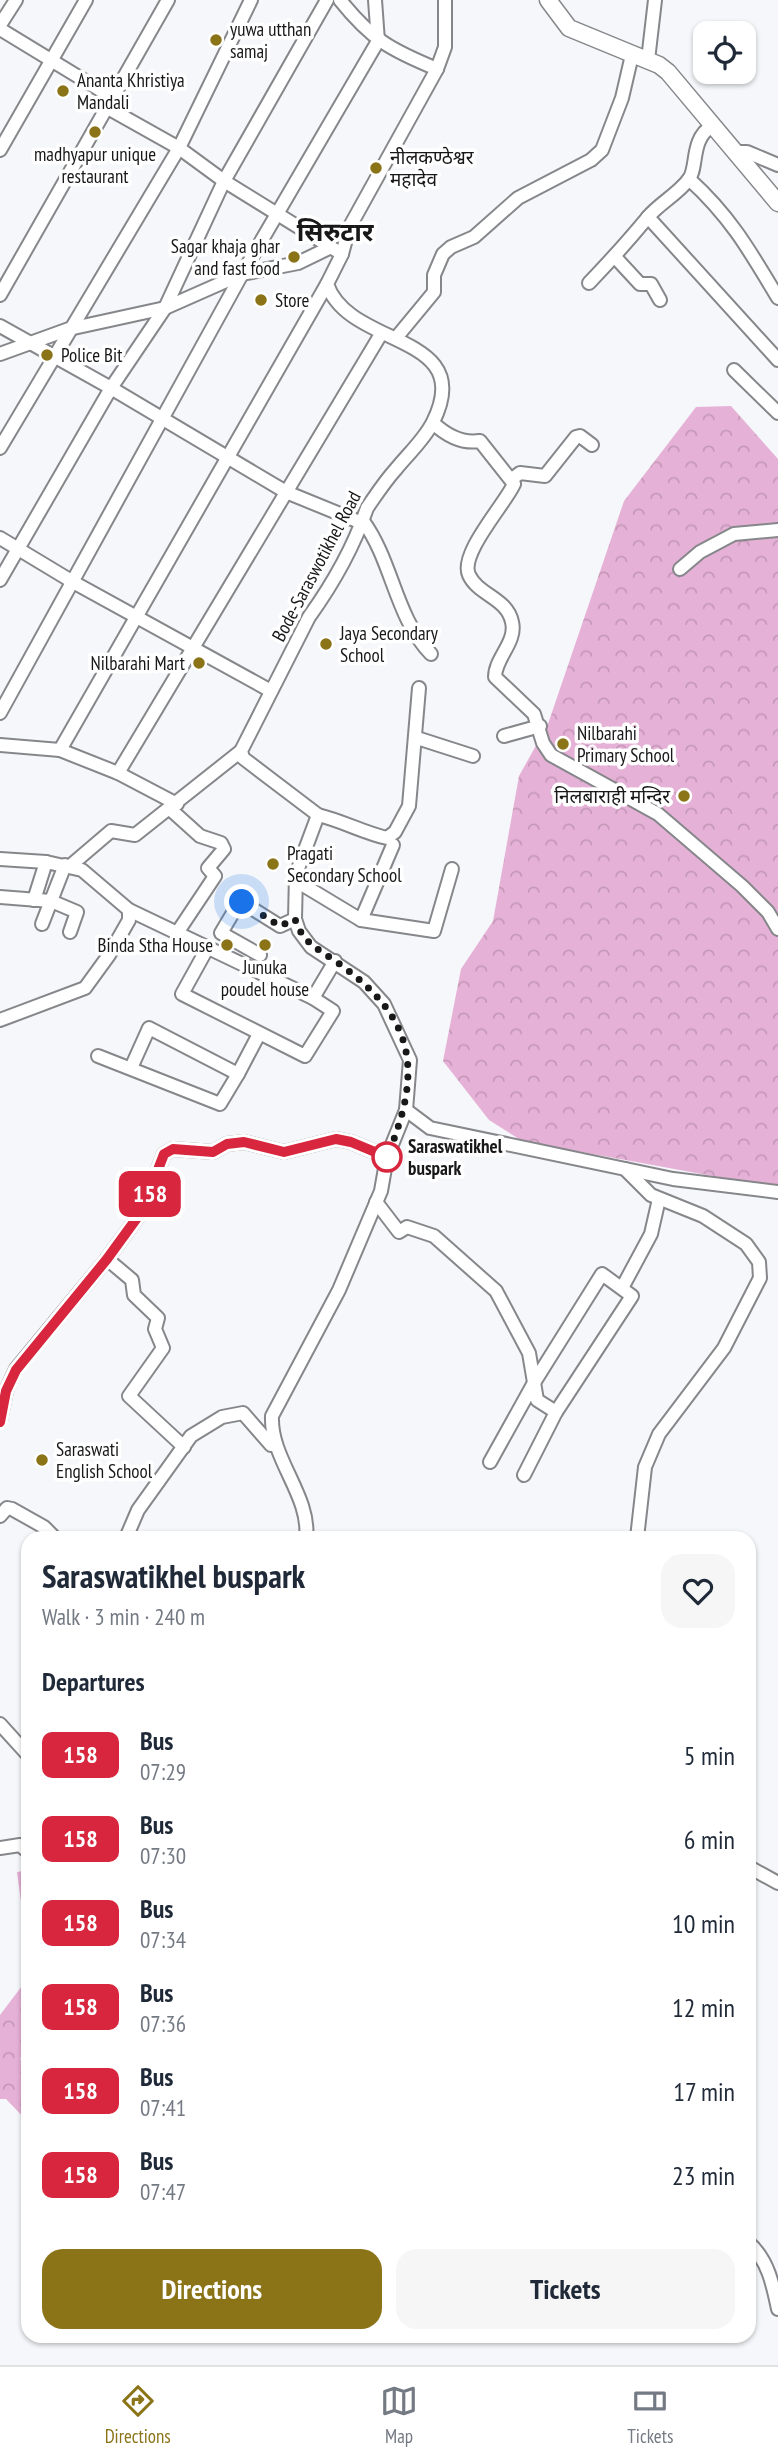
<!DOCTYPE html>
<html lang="en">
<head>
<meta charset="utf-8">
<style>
  body { margin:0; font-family:"PT Sans Narrow","Noto Sans Devanagari",sans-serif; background:#f6f6f7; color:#1f2937; height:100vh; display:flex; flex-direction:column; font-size:26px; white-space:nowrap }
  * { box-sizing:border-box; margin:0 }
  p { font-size:23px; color:#747a83 }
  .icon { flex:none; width:38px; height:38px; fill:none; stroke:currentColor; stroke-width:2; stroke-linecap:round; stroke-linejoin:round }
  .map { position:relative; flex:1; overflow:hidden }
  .panel { position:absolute; left:21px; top:1531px; width:735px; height:812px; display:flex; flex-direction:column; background:#fff; border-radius:21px; box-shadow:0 2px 5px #0004 }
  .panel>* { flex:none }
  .badge { padding:0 14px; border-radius:10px; font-size:24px; line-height:46px }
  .controls { position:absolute; left:693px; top:21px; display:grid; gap:14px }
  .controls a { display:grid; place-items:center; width:63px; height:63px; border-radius:14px; background:#fff; box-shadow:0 2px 5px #0004; font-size:35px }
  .you { position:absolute; width:35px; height:35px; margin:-18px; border:5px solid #fff; border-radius:50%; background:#1a73e8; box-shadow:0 0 0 10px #1a73e833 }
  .map>.badge { position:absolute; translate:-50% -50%; box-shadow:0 0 0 4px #fff }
  h2 { padding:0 21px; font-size:26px; line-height:63px }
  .round { display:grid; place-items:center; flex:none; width:74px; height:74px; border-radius:21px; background:#f6f6f7 }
  .overview { display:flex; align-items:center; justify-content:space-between; height:119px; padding:0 21px }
  h1 { font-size:33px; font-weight:600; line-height:52px }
  .primary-button { display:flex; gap:14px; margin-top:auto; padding:14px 21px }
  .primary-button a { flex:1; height:80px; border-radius:21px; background:#8b7418; color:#fff; font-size:28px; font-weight:600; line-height:80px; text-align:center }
  .primary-button a+a { background:#f6f6f7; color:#1f2937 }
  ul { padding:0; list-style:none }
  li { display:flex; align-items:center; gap:21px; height:84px; padding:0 21px }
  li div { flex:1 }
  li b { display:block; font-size:26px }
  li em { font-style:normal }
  li .badge { min-width:77px; font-weight:700; text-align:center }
  .menu { display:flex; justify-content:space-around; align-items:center; height:98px; border-top:2px solid #e0e1e3; background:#fff; font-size:19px; color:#747a83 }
  .menu a { display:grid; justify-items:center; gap:4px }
  .menu .selected { color:#8b7418 }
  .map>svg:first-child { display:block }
</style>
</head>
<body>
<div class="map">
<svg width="778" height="2365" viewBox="0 0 778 2365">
  <defs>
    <pattern id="forest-crowns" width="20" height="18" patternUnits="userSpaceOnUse" patternTransform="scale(1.75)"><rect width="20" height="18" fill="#e6b1d7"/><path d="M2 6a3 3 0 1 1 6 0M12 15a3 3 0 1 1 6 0" fill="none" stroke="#c598b8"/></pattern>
  </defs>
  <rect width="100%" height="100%" fill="#f5f7fa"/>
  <g fill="url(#forest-crowns)">
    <polygon points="731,406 778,459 778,1188 522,1141 489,1120 443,1061 461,969 493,921 519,776 548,724 624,501 696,407"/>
    <polygon points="28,1870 28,1953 17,1872"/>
    <polygon points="28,1978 28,2046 20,2059 28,2070 28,2122 6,2099 0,2099 0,2015"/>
  </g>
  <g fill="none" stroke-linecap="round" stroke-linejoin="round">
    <g stroke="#86878a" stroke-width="16">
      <g id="minor">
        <path d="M 340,0 C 372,40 391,50 437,69"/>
        <polyline points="0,25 16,0"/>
        <polyline points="0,29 105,93 106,107 179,148 224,181 342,254"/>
        <polyline points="648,60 655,0"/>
        <polyline points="0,150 86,0"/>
        <polyline points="734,152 747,152 778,165"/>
        <path d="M 689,179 C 730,216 750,251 778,298"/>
        <polyline points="648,217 778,360"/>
        <polyline points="615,257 640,284 651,284 660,300"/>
        <path d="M 589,283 C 610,261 629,240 648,217 C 660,203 678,194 689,179 C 698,168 690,139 712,126"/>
        <polyline points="0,295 168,0"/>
        <polyline points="0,326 111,388 286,492 362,523"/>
        <polyline points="396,338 434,292 434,275 443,254 451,247 474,237 518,198 591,160 602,150 622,98 632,55"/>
        <polyline points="0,354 69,329 165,308 242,274 298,263 329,248"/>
        <polyline points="734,370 778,413"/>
        <path d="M 433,423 C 446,435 462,444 480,441 L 514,484 C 505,504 459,554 469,575 C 478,595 507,598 512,622 C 517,642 495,658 495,677 L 534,714 L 543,743 L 551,755 L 658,814 L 742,886 L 768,912 L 778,929"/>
        <polyline points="0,448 179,148 251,0"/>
        <polyline points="512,479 520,473 545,476 576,437 580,436 592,445"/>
        <path d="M 363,521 C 393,562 395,617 431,654"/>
        <polyline points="0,538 73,582 271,691"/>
        <polyline points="680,569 700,552 734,534 778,530"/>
        <polyline points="0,580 111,388 165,308 224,181 327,0"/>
        <polyline points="0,713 242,274 378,41 375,0"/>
        <polyline points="504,736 540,726"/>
        <polyline points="417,738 473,756"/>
        <polyline points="0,745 60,750 118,773 177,804"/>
        <polyline points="60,750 327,284"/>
        <polyline points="118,773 381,334"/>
        <polyline points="170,809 200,836 221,843 224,849 208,868 215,876 177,933"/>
        <path d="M 318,815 C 343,821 364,833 387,838 L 395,832 L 409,806 L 419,688"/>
        <polyline points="0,859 46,862 82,870 129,910 129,920 109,955 85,988 0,1020"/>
        <polyline points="70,866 111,831 135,835 241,751"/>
        <polyline points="298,882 361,920 434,931 452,869"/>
        <polyline points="0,897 51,901 77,912 70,932"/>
        <polyline points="34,900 46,862"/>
        <polyline points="129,910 313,998 335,961"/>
        <polyline points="361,920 393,845"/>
        <polyline points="42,924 65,865"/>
        <polyline points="208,947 182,994 305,1056 333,1011 313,998"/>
        <polyline points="260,955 221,933 240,901 280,926 295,919"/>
        <polyline points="98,1056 220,1104 238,1074"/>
        <polyline points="131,1068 149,1028 238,1074 259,1034"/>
        <polyline points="406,1110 430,1128 673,1179 778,1192"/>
        <polyline points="625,1169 651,1195 703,1216 746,1244 759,1262 760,1278 724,1348 659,1434 645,1467 637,1538"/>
        <polyline points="376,1202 399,1232 407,1227 434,1236 496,1291 529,1353 537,1400 556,1412"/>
        <polyline points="107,1259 132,1280 134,1295 158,1318 155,1329 163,1348 129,1396 184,1447"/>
        <polyline points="622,1288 651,1234 659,1199"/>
        <polyline points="0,1421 6,1391 16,1369 107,1259 142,1211 164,1154 173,1149 213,1152 227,1144 244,1142 284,1152 336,1139 351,1142 387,1157"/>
        <polyline points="490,1462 535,1381 602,1274 632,1296 556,1412 524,1475"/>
        <polyline points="0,1516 7,1508 12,1509 44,1527 55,1538"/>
        <polyline points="126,1538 138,1510 191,1436 222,1417 243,1413 271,1445"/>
        <path d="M 306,1538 C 311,1496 270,1459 272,1416 L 339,1290 L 381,1191 L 387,1157 L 406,1110 L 410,1060 L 384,1004 L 364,982 L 311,947 L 299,931 L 295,919 L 296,874 L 318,815 L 243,758 L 241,751 L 309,617 C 332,585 354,546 367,508 C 376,495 385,481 396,469 C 408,454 424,440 433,422 C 478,332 349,349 327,284 L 342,254 L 349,228 L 437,69 L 445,47 L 445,0"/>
        <polyline points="0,1724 28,1755"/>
        <polyline points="0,1848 20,1845 28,1852"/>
        <polyline points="749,1867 778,1883"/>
        <path d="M 749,2243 C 768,2260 773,2285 778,2309"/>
      </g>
    </g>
    <g stroke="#86878a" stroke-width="19">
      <polyline id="major" points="548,0 569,28 659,65 668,72 778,203"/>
    </g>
    <use href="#minor" stroke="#fff" stroke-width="12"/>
    <use href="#major" stroke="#fff" stroke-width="16"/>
  </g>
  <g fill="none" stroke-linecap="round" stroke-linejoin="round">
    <g stroke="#fff" stroke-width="16">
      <polyline id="line" points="0,1422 6,1391 16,1370 107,1259 142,1211 164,1154 173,1149 213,1152 227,1144 244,1142 284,1152 336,1139 351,1142 387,1157"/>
    </g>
    <use href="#line" stroke="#d7263d" stroke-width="10"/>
    <path stroke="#181819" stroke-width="7" stroke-dasharray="0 12.6" d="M 242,902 L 280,926 L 295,919 C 303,944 319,949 338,963 C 418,1020 422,1072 387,1157"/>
  </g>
  <g fill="#8b7418" stroke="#fff" stroke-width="2.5">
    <circle cx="216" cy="40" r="7"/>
    <circle cx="63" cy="91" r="7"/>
    <circle cx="95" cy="132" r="7"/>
    <circle cx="376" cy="168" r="7"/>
    <circle cx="294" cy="257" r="7"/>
    <circle cx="261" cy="300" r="7"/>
    <circle cx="47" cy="355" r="7"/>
    <circle cx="326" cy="644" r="7"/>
    <circle cx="199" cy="663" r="7"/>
    <circle cx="563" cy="744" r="7"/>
    <circle cx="684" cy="796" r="7"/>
    <circle cx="273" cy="864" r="7"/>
    <circle cx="227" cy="945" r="7"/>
    <circle cx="265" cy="945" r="7"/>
    <circle cx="42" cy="1460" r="7"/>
  </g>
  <circle fill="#fff" stroke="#d7263d" stroke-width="3.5" cx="387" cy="1157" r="14"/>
  <g text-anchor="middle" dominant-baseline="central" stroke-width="7" stroke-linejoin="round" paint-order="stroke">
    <g font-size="19" fill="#181819" stroke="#fff" text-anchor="start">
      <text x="230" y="29">yuwa utthan<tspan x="230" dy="22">samaj</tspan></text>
      <text x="77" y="80">Ananta Khristiya<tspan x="77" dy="22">Mandali</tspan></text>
      <text x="95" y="154" text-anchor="middle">madhyapur unique<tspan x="95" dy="22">restaurant</tspan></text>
      <text x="390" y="157">नीलकण्ठेश्वर<tspan x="390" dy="22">महादेव</tspan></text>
      <text x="280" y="246" text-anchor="end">Sagar khaja ghar<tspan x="280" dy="22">and fast food</tspan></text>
      <text x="275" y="300">Store</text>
      <text x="61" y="355">Police Bit</text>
      <text x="340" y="633">Jaya Secondary<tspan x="340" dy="22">School</tspan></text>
      <text x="185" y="663" text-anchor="end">Nilbarahi Mart</text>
      <text x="577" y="733">Nilbarahi<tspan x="577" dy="22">Primary School</tspan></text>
      <text x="670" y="796" text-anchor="end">निलबाराही मन्दिर</text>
      <text x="287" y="853">Pragati<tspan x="287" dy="22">Secondary School</tspan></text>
      <text x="213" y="945" text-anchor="end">Binda Stha House</text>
      <text x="265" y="967" text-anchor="middle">Junuka<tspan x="265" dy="22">poudel house</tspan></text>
      <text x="56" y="1449">Saraswati<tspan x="56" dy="22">English School</tspan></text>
    </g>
    <g font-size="19" fill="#181819" stroke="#fff">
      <text transform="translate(316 566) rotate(-62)">Bode-Saraswotikhel Road</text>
    </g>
    <g font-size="19" font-weight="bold" fill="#181819" stroke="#fff" text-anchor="start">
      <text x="408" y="1146">Saraswatikhel<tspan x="408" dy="22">buspark</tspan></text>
    </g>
    <g font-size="26" font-weight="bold" fill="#181819" stroke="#fff">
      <text x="335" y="231">सिरुटार</text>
    </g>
  </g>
</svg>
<div class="controls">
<a><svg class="icon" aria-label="locate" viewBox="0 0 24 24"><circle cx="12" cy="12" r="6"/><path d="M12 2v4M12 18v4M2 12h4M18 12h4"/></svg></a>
</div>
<div class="you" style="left:242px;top:902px"></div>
<b class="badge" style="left:150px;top:1194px;background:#d7263d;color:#fff">158</b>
<section class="panel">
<div class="overview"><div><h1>Saraswatikhel buspark</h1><p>Walk · 3 min · 240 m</p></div><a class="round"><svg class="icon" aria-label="heart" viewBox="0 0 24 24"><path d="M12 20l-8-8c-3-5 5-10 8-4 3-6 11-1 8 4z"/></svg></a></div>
<h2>Departures</h2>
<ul>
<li><span class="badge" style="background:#d7263d;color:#fff">158</span><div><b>Bus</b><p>07:29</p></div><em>5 min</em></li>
<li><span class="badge" style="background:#d7263d;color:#fff">158</span><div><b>Bus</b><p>07:30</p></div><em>6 min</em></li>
<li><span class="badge" style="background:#d7263d;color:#fff">158</span><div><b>Bus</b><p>07:34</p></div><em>10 min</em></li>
<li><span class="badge" style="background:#d7263d;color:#fff">158</span><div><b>Bus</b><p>07:36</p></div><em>12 min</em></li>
<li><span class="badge" style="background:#d7263d;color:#fff">158</span><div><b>Bus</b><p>07:41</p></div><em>17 min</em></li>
<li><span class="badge" style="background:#d7263d;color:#fff">158</span><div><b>Bus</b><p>07:47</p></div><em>23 min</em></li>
</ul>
<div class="primary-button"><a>Directions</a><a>Tickets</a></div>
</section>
</div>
<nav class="menu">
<a class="selected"><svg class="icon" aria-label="directions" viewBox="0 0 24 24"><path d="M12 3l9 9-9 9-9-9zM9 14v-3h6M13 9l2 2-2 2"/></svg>Directions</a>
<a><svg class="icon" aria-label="map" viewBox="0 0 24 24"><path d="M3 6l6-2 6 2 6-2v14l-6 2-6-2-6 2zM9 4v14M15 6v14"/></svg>Map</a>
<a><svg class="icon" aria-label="tickets" viewBox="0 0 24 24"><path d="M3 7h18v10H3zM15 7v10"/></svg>Tickets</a>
</nav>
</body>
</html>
